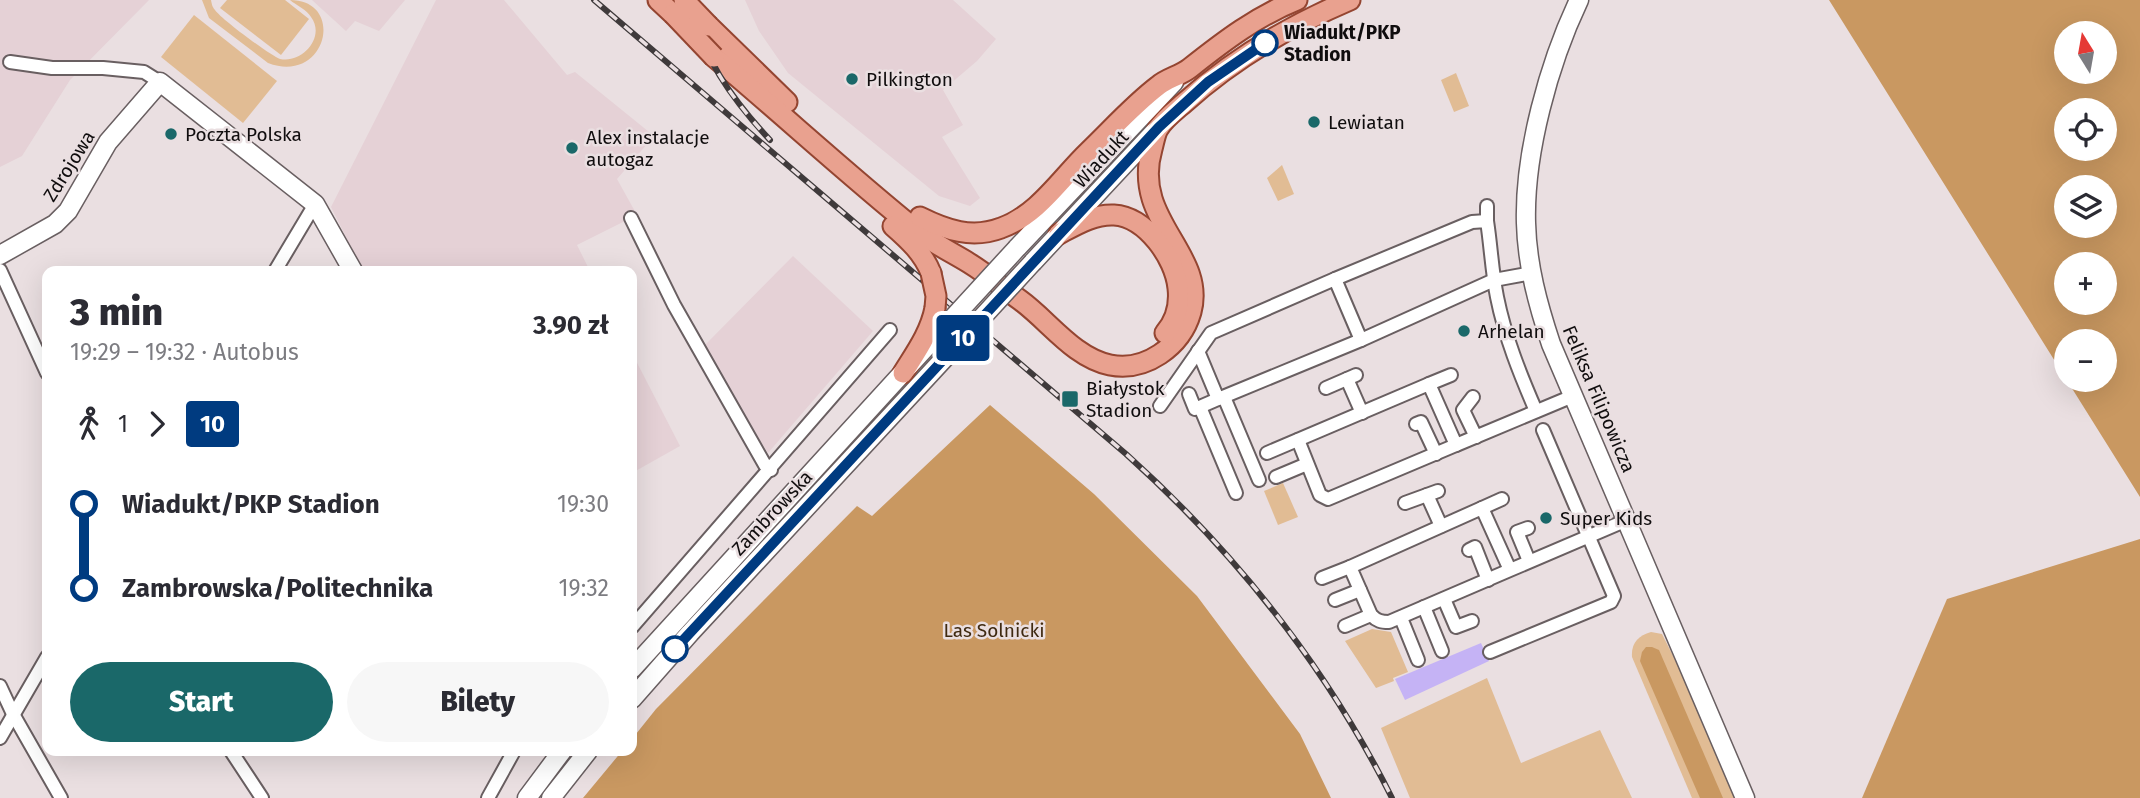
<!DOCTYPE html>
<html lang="pl">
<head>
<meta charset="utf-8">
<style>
  body { margin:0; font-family:"Fira Sans",sans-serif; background:#f7f7f7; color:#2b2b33; height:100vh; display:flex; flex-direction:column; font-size:26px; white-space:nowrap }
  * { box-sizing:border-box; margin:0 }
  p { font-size:23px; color:#7c7c81 }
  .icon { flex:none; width:38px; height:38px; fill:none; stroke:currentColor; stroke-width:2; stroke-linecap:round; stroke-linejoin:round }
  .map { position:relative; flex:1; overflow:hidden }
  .details { position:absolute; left:42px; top:266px; width:595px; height:490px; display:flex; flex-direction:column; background:#fff; border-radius:14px; box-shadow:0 7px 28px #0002 }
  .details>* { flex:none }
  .badge { padding:0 14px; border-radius:5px; font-size:24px; line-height:46px }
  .needle { width:46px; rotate:349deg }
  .buttons { position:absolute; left:2054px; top:21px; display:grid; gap:14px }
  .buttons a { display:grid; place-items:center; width:63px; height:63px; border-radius:50%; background:#fff; box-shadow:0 7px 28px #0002; font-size:35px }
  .map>.badge { position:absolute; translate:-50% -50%; box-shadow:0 0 0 4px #fff }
  .legs { display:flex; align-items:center; gap:10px; height:77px; padding:0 28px; font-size:23px }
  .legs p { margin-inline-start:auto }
  .headline { display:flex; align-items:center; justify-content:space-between; height:119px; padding:0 28px }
  h1 { font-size:38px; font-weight:800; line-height:52px }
  .button { display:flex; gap:14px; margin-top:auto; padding:14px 28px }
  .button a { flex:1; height:80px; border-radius:42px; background:#1a6869; color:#fff; font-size:28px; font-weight:800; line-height:80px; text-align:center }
  .button a+a { background:#f7f7f7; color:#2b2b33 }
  ul { padding:0 28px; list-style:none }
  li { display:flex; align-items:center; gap:24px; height:84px; font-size:26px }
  li i { display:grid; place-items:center; width:10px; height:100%; margin:0 9px; background:currentColor }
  li i::after { content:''; width:18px; height:18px; margin:-9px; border:5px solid; border-radius:50%; background:#fff }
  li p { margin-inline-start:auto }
  li:first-child i { background:linear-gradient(#0000 50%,currentColor 0) }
  li:last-child i { background:linear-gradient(currentColor 50%,#0000 0) }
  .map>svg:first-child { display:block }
</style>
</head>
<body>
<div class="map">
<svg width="2140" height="798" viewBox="0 0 2140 798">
  <rect width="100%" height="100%" fill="#eadfe1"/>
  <g fill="#e5d1d6">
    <polygon points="0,0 149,0 70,80 22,156 0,167"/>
    <polygon points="312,0 405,0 379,31 355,21 346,31"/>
    <polygon points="436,0 504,0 567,75 575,72 654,136 617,179 637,215 577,245 590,271 363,271 331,207"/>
    <polygon points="745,0 953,0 996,39 977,61 943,90 963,125 942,137 980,198 970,206 939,196 788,73 759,31"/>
    <polygon points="793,256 873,331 768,453 703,347"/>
    <polygon points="632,353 680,446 632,473"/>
  </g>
  <g fill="#e1bc94">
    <path d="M 202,0 L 211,0 C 212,5 212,6 215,10 C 221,19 271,56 280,59 C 302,64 326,37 311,17 C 307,10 296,5 290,0 C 346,0 327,85 268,63 L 209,18 Z"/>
    <polygon points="227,0 285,0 309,19 281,55 220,8"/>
    <polygon points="194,15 277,81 243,123 161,57"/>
    <polygon points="1456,73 1469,106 1454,112 1441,80"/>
    <polygon points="1282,165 1294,194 1278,201 1267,178"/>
    <polygon points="1283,483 1298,517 1278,525 1264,491"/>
    <polygon points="1372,629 1391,632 1408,672 1393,678 1394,681 1376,688 1345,641"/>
    <path d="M 1651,632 L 1662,634 L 1706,721 L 1739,798 L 1692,798 L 1632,657 C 1631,643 1638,636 1651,632 Z"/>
    <polygon points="1487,678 1521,763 1600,730 1632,798 1410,798 1381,728"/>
  </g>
  <g fill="#c99861" fill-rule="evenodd">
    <path d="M 1829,0 L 2140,0 L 2140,497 ZM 2067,33 L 2105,33 L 2105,72 L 2067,72 ZM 2067,110 L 2105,110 L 2105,149 L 2067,149 ZM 2067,187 L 2105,187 L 2105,226 L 2067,226 ZM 2067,264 L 2105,264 L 2105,303 L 2067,303 ZM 2067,341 L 2105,341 L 2105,380 L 2067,380 Z"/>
    <polygon points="990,405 1094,494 1197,596 1300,734 1331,798 583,798 622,751 632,751 632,739 656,709 857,506 872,516"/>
    <polygon points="2140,539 2140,798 1862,798 1947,599"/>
    <polygon points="1646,647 1652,647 1659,650 1723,798 1700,798 1640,661 1642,652"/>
  </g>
  <polygon fill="#c5b3f5" points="1481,643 1489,661 1405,700 1395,679"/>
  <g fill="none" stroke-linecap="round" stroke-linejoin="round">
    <g stroke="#695f61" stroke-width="16">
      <g id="street">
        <polyline points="10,62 52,68 103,68 144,72 160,82"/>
        <polyline points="1487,206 1487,221"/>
        <polyline points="631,218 674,305 765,465 771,470"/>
        <polyline points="0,270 47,373"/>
        <polyline points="275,271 315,204"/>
        <path d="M 1532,273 L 1494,280 L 1361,340 L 1335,279 L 1472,222 L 1487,221 C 1491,247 1492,272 1497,297 C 1505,337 1520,374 1536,411"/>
        <polyline points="1198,351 1218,399 1361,340"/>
        <polyline points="1347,379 1362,413"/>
        <polyline points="1429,384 1451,375"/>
        <polyline points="1326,388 1356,375"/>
        <polyline points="1189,394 1195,409 1218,399"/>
        <polyline points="1224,397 1259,480"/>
        <polyline points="1473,397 1463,410 1476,437"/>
        <polyline points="1160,406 1211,333 1335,279"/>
        <polyline points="1200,407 1236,493"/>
        <polyline points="1416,424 1421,422 1436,454"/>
        <polyline points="1298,440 1320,495 1328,499 1456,445"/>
        <polyline points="1267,453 1429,384 1456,445 1573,396"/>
        <polyline points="1276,477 1307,464"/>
        <polyline points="1427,495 1441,526"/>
        <polyline points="1405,503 1438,491"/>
        <polyline points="1482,508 1502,499"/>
        <polyline points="1528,528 1517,532 1529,561"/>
        <polyline points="1469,550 1475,547 1488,580"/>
        <path d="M 1510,570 L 1389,622 C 1381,622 1377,621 1371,615 L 1350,567 L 1482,508 L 1510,570 L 1627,520"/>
        <polyline points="1322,578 1350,567"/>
        <polyline points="1444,599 1456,627 1472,621"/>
        <polyline points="1335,600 1360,590"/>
        <polyline points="1424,607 1442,651"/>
        <polyline points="1401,618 1418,660"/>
        <polyline points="1345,626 1371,615"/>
        <polyline points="632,627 890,330"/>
        <polyline points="1490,652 1611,602 1614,596 1543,430"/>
        <polyline points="0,686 13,714 61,798"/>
        <polyline points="0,738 47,657"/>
        <polyline points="231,751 262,798"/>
        <polyline points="488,798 514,751"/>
      </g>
    </g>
    <g stroke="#695f61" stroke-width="21">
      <g id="secondary">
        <path d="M 1579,0 C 1549,63 1524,153 1526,223 C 1527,265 1538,305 1551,344 L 1745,798"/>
        <polyline points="1017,248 1174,82"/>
        <polyline points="0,255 55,224 68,211 108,142 160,82 315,204 353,271"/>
        <polyline points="1033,262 1159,127"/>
        <polyline points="632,669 950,321"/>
        <polyline points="632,699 690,633 965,336"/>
        <polyline points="527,798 562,751"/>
        <polyline points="551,798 588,751"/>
      </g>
    </g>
    <g stroke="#944531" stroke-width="23">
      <g id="primary">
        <polyline points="658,0 673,14"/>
        <polyline points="709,26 787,102"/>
        <path d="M 714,57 C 782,114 847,174 915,229 C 932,243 951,252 969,263 C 987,274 1003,288 1020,300 C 1049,321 1073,357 1110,365 C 1145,372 1181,347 1191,312 C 1207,253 1131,221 1152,149 C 1154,142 1155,134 1158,129 C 1164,119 1176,110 1184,103 C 1234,58 1289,26 1350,0"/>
        <path d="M 920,217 C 946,230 972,239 1001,228 C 1038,215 1061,178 1088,152 C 1111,130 1133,105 1158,86 C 1167,78 1180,76 1190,68 C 1224,41 1257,16 1297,0"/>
        <path d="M 893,226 C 909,240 923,253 931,273"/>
        <path d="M 1059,234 C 1076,225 1094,214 1114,215 C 1146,217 1175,258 1178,288 C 1180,305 1176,320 1165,333"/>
        <path d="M 903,373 C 916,352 930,333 935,308"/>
      </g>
    </g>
    <use href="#street" stroke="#fff" stroke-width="12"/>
    <use href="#secondary" stroke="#fff" stroke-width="18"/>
    <use href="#primary" stroke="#e9a18f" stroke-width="19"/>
    <g stroke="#3f3a3b" stroke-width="6">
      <g id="rail">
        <path d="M 594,0 L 1126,454 C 1236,553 1326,666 1392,798"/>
        <path d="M 687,0 C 704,58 729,96 770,140"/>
      </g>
    </g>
    <use href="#rail" stroke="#eadfe1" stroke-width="3.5" stroke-dasharray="10" stroke-linecap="butt"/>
    <g stroke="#695f61" stroke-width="21" stroke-linecap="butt">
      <g id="secondary-bridge">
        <polyline points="950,321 1017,248"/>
        <polyline points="965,336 1033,262"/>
      </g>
    </g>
    <g stroke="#944531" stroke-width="23" stroke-linecap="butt">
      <g id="primary-bridge">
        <polyline points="684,0 709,26"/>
        <polyline points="673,14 714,57"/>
        <polyline points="931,273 936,296 935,308"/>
      </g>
    </g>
    <use href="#secondary-bridge" stroke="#fff" stroke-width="18"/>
    <use href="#primary-bridge" stroke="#e9a18f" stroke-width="19"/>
  </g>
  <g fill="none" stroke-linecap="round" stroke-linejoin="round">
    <g stroke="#fff" stroke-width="16">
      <polyline id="line-1" points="675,649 1159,127 1208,82 1265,43"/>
    </g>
    <use href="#line-1" stroke="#003b80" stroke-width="10"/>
  </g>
  <g fill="#fff" stroke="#003b80" stroke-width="3.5">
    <circle cx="1265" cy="43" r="12"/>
    <circle cx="675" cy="649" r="12"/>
  </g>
  <g fill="#1a6869" stroke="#eadfe1" stroke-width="2.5">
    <circle cx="852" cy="79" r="7"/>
    <circle cx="1314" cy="122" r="7"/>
    <circle cx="171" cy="134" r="7"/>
    <circle cx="572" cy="148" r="7"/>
    <circle cx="1464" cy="331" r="7"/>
    <rect x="1061" y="390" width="18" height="18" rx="3.5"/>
    <circle cx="1546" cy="518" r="7"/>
  </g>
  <g text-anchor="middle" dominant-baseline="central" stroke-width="5" stroke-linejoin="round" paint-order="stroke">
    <g font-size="19" font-weight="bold" fill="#100d0e" stroke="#eadfe1" text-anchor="start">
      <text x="1284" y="32">Wiadukt/PKP<tspan x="1284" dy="22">Stadion</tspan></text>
    </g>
    <g font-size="19" fill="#100d0e" stroke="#eadfe1" text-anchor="start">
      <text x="866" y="79">Pilkington</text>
      <text x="1328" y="122">Lewiatan</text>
      <text x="185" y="134">Poczta Polska</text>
      <text x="586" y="137">Alex instalacje<tspan x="586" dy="22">autogaz</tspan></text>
      <text x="1478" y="331">Arhelan</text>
      <text x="1086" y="388">Białystok<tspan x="1086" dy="22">Stadion</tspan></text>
      <text x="1560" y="518">Super Kids</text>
    </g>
    <g font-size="19" fill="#100d0e" stroke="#eadfe1">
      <text transform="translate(1101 159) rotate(-47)">Wiadukt</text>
      <text transform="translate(69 166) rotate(-58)">Zdrojowa</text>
      <text transform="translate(1599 399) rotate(67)">Feliksa Filipowicza</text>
      <text transform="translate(772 513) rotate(-47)">Zambrowska</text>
    </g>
    <g font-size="19" fill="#3f2a11" stroke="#eadfe1">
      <text x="994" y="630">Las Solnicki</text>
    </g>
  </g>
</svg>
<div class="buttons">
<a><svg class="needle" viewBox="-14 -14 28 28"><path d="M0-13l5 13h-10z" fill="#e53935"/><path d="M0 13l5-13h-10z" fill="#7c7c81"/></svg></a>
<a><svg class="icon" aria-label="locate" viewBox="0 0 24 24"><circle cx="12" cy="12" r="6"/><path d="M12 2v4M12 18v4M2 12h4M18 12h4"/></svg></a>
<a><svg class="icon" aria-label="layers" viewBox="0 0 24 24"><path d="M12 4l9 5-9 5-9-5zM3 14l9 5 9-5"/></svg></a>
<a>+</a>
<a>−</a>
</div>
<b class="badge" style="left:963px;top:338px;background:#003b80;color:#fff">10</b>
<section class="details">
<div class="headline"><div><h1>3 min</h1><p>19:29 – 19:32 · Autobus</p></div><b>3.90 zł</b></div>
<div class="legs"><svg class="icon" aria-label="walk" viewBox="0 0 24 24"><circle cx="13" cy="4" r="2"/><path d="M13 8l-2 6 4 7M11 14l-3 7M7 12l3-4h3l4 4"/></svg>1<svg class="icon" aria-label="forward" viewBox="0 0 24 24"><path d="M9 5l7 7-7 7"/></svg><b class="badge" style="background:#003b80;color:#fff">10</b></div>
<ul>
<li><i style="color:#003b80"></i><b>Wiadukt/PKP Stadion</b><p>19:30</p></li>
<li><i style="color:#003b80"></i><b>Zambrowska/Politechnika</b><p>19:32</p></li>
</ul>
<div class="button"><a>Start</a><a>Bilety</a></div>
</section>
</div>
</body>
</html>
